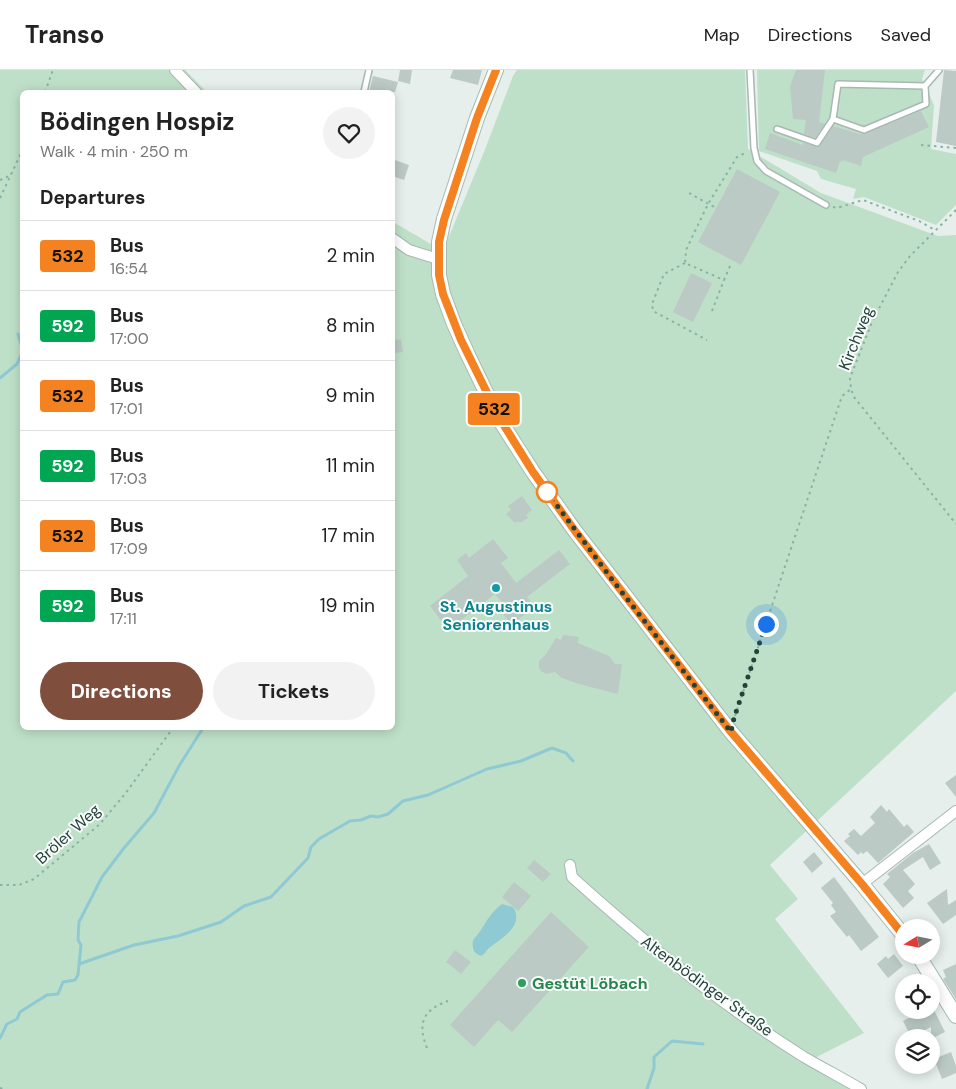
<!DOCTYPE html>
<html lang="en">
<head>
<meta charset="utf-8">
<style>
  body { margin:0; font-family:"DM Sans",sans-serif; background:#f2f2f2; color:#222; height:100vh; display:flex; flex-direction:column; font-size:19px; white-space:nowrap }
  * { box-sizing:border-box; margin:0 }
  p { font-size:16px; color:#767676 }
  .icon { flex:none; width:28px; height:28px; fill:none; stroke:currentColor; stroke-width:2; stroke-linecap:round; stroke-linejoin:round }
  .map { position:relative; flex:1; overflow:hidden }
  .sheet { position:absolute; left:20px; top:20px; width:375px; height:640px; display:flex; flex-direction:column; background:#fff; border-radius:8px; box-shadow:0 2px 12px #0003 }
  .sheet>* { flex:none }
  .badge { padding:0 10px; border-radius:4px; font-size:18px; line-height:32px }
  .needle { width:32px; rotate:260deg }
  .buttons { position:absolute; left:895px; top:849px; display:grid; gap:10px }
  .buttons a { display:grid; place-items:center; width:45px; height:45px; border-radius:50%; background:#fff; box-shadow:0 2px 12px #0003; font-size:25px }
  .you { position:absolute; width:25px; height:25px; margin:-12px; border:4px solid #fff; border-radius:50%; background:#1a73e8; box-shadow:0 0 0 8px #1a73e833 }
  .map>.badge { position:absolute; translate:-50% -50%; box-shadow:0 0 0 2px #fff }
  h2 { padding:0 20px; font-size:19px; line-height:45px }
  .round { display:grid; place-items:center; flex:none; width:52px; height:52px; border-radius:26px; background:#f2f2f2 }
  .headline { display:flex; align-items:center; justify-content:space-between; height:85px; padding:0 20px }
  h1 { font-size:24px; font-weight:700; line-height:38px }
  .action { display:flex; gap:10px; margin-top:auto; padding:10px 20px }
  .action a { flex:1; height:58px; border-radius:30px; background:#804e3d; color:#fff; font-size:20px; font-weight:700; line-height:58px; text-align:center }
  .action a+a { background:#f2f2f2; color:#222 }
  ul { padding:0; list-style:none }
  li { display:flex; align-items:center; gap:15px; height:70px; padding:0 20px; border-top:1px solid #e0e0e0 }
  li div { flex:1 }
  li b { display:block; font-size:19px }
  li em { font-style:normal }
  li .badge { min-width:55px; font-weight:700; text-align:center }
  header { display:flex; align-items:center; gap:30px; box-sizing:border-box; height:70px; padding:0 25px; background:#fff; border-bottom:1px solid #e0e0e0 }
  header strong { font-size:24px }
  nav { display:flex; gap:28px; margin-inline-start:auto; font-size:18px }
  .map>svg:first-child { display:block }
</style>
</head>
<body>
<header>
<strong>Transo</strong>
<nav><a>Map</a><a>Directions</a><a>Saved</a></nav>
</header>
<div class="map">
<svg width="956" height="1019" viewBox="0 0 956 1019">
  <rect width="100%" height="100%" fill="#e6efeb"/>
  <g fill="#bfe0c8" fill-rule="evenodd">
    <path d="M 0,0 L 185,0 L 207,22 L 22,22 L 22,658 L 392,658 L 393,152 L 443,181 L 484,82 L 513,6 L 517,0 L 745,0 L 748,79 L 821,123 L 938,166 L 956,165 L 956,621 L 770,795 L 798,829 L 775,849 L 864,963 L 807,992 L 850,1019 L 0,1019 ZM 682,896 L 768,954 L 765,968 L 672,901 Z"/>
    <polygon points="757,0 925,0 922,9 934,35 931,79 956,84 956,135 936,155 864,127 853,129 856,119 821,109 817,101 759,81"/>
  </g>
  <path fill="#8ec9d4" d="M 502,834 L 513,837 C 525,856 501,868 489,878 C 486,881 485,884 481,886 C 473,883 472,878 473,870 C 485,858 486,846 502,834 Z"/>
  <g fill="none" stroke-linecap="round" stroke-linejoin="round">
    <g stroke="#8ec9d4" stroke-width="3">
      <polyline points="18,264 22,277"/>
      <polyline points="0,308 17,294 22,283"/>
      <polyline points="79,894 134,875 178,866 221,852 244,836 271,827 308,788 311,777 319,769 350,751 361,750 371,746 378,747 388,744 403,731 428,725 487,699 521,691 552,678 566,683 573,691"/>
      <polyline points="0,968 7,954 17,949 20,942 47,925 58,924 63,912 75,910 78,905 81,875 78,870 79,852 102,807 124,778 154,743 179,696 203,658"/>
      <polyline points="647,1019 654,998 654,987 672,971 703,974"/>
    </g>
  </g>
  <g fill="#bbcac4">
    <polygon points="400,0 412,0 410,14 398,11"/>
    <polygon points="453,0 482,0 478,15 450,8"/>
    <polygon points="796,0 825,0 819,52 825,54 815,68 804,64 806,50 793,49 790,16"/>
    <polygon points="944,0 956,1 956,76 936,72"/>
    <polygon points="373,6 398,12 395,22 369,22"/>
    <polygon points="921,41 929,57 863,87 861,96 843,90 842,92 840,91 836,103 765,79 770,63 803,75 803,73 818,77 833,56 860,64 865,64"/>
    <polygon points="392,89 409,95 404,110 392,106"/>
    <polygon points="737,99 780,122 741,195 698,172"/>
    <polygon points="691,203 712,213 693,252 673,242"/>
    <polygon points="401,269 403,282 394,283 392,271"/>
    <polygon points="522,426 532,440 526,445 528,448 520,453 518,451 515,453 506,444 511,440 508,436"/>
    <polygon points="493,469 508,488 501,493 516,513 559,480 570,494 527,527 535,537 516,551 513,548 509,551 503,544 508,540 495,524 448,560 430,536 468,506 457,490 466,483 469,488"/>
    <polygon points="563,565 579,567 578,573 609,586 615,594 622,594 618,624 579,614 562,608 555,602 546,604 541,601 539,598 539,591 546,584 556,568 561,570"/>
    <polygon points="956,705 956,727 945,713"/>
    <polygon points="881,735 887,742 889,739 904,757 907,754 914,762 878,793 867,781 863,784 861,782 858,785 844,771 850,766 848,764 854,759 861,766 875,753 870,747"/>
    <polygon points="929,774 941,793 930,800 923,787 903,800 915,814 908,821 914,828 903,838 883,814 890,807 887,804 913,783"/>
    <polygon points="814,782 823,793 812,803 803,792"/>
    <polygon points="534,790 551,804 543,812 527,798"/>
    <polygon points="834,807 879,867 861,881 849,865 847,867 830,846 836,842 831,835 833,833 821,818"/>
    <polygon points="514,812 531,826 518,841 502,827"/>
    <polygon points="947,819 948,835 956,830 956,845 943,854 927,833"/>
    <polygon points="551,842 589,877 512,962 498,950 474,977 450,955"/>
    <polygon points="455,880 471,892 461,904 446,892"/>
    <polygon points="894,884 903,896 888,908 877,894 886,886 888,889"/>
    <polygon points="956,894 956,929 943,909 946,907 943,900"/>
    <polygon points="931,934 945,962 931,969 931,957 911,967 903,951 920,942 919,940 931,940"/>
    <polygon points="951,982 956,996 956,1003 942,1009 934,989"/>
  </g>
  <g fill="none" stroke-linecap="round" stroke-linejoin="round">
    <g stroke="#a8b8b2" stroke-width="8">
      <g id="lane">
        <polyline points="750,0 754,78 757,91 766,101 826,135"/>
        <polyline points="925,16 838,14 833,49 864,60 926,34 925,16 939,0"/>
        <polyline points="364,22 369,0"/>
        <polyline points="777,59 817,73 833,49"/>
      </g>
    </g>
    <g stroke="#a8b8b2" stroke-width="12">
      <g id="street">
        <polyline points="175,0 196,22"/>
        <polyline points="392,168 409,180 438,189"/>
        <path d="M 570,795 L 572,807 C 645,873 721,935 804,987 C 823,998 842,1008 861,1019"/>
        <polyline points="862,814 956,741"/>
      </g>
    </g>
    <g stroke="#a4bbb3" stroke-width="16">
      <g id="secondary">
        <polyline points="496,0 477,48 444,149 439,172 439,205 443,224 454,254 468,285 499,349 533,402 575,461 731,662 862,814 904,866"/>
        <polyline points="918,885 956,946"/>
      </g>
    </g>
    <g stroke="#86b3a5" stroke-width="2" stroke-dasharray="2.5 4" stroke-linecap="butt">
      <polyline points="45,22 53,0"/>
      <polyline points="921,75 956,78"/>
      <polyline points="0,110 12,105"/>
      <polyline points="689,123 714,137"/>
      <polyline points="0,128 22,81"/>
      <polyline points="833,137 837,138 863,130 919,151 935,160"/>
      <polyline points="956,140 910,186 898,202 872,252 850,308 851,319 854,327 956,454"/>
      <polyline points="685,193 664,204 652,234 653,241 707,270"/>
      <polyline points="730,196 724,210 685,193 686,180 708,134 737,87 747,82"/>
      <polyline points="712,241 724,210"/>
      <polyline points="735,646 842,326 851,319"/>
      <polyline points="0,815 19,815 34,809 100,754 125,724 173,658"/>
      <path d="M 427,978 C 417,953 423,940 448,931"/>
      <polyline points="0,1018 3,1019"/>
    </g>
    <use href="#lane" stroke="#fff" stroke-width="5"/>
    <use href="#street" stroke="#fff" stroke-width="10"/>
    <use href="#secondary" stroke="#fff" stroke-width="14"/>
  </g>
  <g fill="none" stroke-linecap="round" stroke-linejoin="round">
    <g stroke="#fff" stroke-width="11">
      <polyline id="line" points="496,0 477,48 444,150 439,172 439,205 443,224 461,270 500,349 533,402 575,461 731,662 862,814 904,866"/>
    </g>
    <use href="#line" stroke="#f58220" stroke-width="8"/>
    <polyline stroke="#24423a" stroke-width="5" stroke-dasharray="0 9" points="547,422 614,512 731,662 734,648 766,554"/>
  </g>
  <circle fill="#fff" stroke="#f58220" stroke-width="2.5" cx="547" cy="422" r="10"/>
  <circle fill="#0f9aa8" stroke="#f7fbf9" stroke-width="2" cx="496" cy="518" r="5"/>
  <circle fill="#2e9e5b" stroke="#f7fbf9" stroke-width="2" cx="522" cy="913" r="5"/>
  <g text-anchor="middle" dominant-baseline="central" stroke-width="4" stroke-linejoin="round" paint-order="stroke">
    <g font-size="16" fill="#24423a" stroke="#f7fbf9">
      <text transform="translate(856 268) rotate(-68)">Kirchweg</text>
      <text transform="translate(68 764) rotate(-42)">Bröler Weg</text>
      <text transform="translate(707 916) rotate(36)">Altenbödinger Straße</text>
    </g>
    <g font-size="16" font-weight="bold" fill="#0d838f" stroke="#f7fbf9">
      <text x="496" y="536">St. Augustinus<tspan x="496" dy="18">Seniorenhaus</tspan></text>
    </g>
    <g font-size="16" font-weight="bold" fill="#27864d" stroke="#f7fbf9" text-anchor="start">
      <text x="532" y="913">Gestüt Löbach</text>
    </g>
  </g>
</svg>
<div class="buttons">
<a><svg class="needle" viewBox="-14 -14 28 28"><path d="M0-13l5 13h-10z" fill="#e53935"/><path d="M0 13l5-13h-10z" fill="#767676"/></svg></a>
<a><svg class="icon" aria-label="locate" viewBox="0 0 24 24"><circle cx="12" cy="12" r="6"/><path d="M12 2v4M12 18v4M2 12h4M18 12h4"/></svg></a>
<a><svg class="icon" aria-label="layers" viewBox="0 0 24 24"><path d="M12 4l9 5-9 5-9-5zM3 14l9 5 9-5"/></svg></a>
</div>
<div class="you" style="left:766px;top:554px"></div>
<b class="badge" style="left:494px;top:339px;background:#f58220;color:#111">532</b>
<section class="sheet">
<div class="headline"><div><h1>Bödingen Hospiz</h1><p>Walk · 4 min · 250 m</p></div><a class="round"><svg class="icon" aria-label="heart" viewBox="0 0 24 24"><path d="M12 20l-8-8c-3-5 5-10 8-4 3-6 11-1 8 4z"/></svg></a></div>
<h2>Departures</h2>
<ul>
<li><span class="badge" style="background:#f58220;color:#111">532</span><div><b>Bus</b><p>16:54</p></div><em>2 min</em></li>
<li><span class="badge" style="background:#00a651;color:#fff">592</span><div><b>Bus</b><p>17:00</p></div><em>8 min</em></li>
<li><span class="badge" style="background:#f58220;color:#111">532</span><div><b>Bus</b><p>17:01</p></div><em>9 min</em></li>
<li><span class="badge" style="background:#00a651;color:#fff">592</span><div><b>Bus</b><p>17:03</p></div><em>11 min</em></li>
<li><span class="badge" style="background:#f58220;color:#111">532</span><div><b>Bus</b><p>17:09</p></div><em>17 min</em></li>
<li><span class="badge" style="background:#00a651;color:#fff">592</span><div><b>Bus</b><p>17:11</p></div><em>19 min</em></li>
</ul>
<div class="action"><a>Directions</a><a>Tickets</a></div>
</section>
</div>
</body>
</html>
